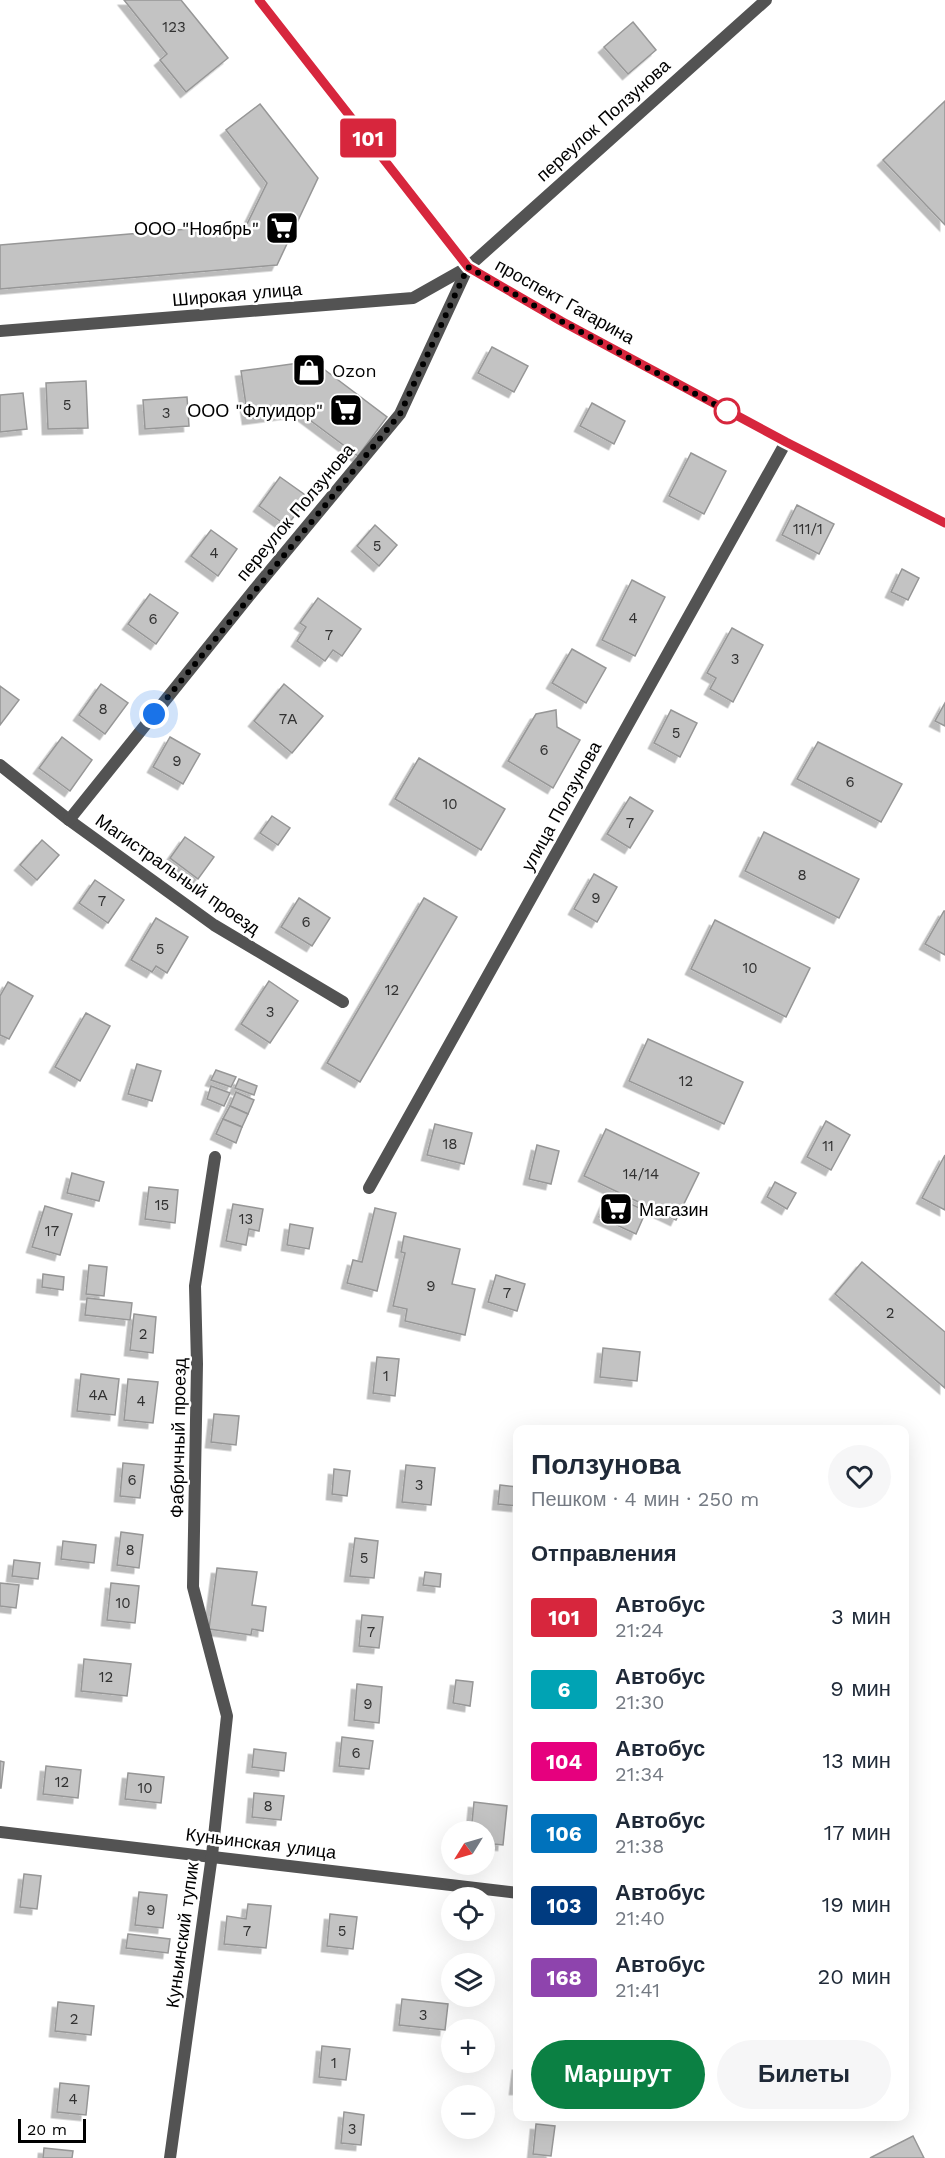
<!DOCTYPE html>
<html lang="ru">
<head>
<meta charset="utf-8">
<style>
  body { margin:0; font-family:"Work Sans",sans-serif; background:#f6f6f7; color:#1f2937; height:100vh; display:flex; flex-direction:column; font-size:22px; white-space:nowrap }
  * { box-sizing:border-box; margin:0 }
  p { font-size:20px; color:#747a83 }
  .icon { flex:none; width:33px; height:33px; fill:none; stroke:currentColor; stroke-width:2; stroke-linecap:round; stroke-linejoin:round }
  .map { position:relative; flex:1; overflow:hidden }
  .details { position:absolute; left:513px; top:1425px; width:396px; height:696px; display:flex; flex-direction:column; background:#fff; border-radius:12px; box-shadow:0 6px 24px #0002 }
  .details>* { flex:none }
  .badge { padding:0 12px; border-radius:4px; font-size:21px; line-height:39px }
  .needle { width:39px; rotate:233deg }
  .buttons { position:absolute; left:441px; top:1821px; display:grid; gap:12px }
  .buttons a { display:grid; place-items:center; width:54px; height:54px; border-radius:50%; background:#fff; box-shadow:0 6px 24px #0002; font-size:30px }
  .scale { position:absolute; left:18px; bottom:15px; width:68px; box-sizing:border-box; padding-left:6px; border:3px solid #000; border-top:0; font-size:16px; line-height:21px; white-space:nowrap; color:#000; -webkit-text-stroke:4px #fff; paint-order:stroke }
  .you { position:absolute; width:30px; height:30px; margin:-15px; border:4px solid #fff; border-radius:50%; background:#1a73e8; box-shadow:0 0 0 9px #1a73e833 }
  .map>.badge { position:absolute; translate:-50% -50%; box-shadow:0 0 0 3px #fff }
  h2 { padding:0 18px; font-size:22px; line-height:54px }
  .round { display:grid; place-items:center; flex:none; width:63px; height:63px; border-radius:32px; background:#f6f6f7 }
  .head { display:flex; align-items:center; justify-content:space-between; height:102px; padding:0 18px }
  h1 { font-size:28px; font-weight:700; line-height:45px }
  .button { display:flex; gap:12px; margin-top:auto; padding:12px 18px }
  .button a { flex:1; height:69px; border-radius:36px; background:#0b8043; color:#fff; font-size:24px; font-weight:700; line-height:69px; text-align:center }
  .button a+a { background:#f6f6f7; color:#1f2937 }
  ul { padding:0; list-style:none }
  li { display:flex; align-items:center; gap:18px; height:72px; padding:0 18px }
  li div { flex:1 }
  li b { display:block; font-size:22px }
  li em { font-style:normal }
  li .badge { min-width:66px; font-weight:700; text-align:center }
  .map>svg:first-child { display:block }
</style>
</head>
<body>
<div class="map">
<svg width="945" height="2158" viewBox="0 0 945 2158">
  <defs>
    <filter id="shadow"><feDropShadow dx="-5.5" dy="5.5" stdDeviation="0" flood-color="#0004"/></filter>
  </defs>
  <rect width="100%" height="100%" fill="#fff"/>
  <g fill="#c3c3c3" stroke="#979797" stroke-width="1.5" filter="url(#shadow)">
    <polygon points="124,0 181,0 228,58 186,92 160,60 167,54"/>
    <polygon points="633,22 656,50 628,74 604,47"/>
    <polygon points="945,101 945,225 883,160"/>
    <polygon points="260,104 318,178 277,265 0,289 0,245 247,224 267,183 226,130"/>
    <polygon points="492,347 528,366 514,392 478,373"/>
    <polygon points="313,361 387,417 358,456 299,412 248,419 241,371"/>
    <polygon points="86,381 88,428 48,429 46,383"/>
    <polygon points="23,393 27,429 0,432 0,395"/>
    <polygon points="187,397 189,426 145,429 143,400"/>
    <polygon points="592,403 625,421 614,444 580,426"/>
    <polygon points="691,453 726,471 704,514 669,496"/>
    <polygon points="280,477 308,497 287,526 259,506"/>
    <polygon points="797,505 834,524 819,554 782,535"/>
    <polygon points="375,525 397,545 379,566 357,546"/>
    <polygon points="211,530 237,549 218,576 191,556"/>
    <polygon points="902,569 919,578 908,600 891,592"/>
    <polygon points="632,580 665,597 635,656 602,640"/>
    <polygon points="150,594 178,613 156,644 128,624"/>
    <polygon points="318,598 361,629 342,656 333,650 325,661 297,641 306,627 300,623"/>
    <polygon points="732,628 763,645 733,702 710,689 716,678 707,673"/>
    <polygon points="572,649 606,668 586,703 552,683"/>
    <polygon points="101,684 128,703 105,734 79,715"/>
    <polygon points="284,684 323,716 292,753 254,721"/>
    <polygon points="0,686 19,700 0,725"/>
    <polygon points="945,703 945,726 935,721"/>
    <polygon points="556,710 557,727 580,740 553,788 508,761 536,714"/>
    <polygon points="671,710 697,723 680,757 654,743"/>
    <polygon points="62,737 92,760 70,791 39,768"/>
    <polygon points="170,737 200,754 183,784 153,767"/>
    <polygon points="818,742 902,784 881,822 797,779"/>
    <polygon points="419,758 505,809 481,850 395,799"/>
    <polygon points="630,797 653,811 630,848 607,834"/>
    <polygon points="272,816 290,828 278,845 260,833"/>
    <polygon points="764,832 859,879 839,918 745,871"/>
    <polygon points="185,837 214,857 198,879 170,858"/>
    <polygon points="42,840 59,855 37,880 20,865"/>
    <polygon points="594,874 617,887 597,922 574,909"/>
    <polygon points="95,880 124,900 108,923 79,903"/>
    <polygon points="299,898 330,918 312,946 281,927"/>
    <polygon points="424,898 457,917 360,1082 327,1063"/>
    <polygon points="944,911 945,911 945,955 925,944"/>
    <polygon points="156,918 188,937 167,973 156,966 152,972 131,960"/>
    <polygon points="715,920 810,968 786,1017 691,969"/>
    <polygon points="269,981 298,1001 270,1043 241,1024"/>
    <polygon points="8,982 33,996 9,1039 0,1035 0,996"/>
    <polygon points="86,1013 110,1026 80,1081 55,1067"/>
    <polygon points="648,1039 743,1082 724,1124 629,1081"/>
    <polygon points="137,1064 161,1071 152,1101 128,1094"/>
    <polygon points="216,1070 236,1077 231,1087 211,1080"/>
    <polygon points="239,1079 257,1086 254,1095 235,1088"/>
    <polygon points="211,1086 230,1093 224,1106 207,1099"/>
    <polygon points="236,1092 254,1100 248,1114 230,1106"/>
    <polygon points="230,1106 248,1114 242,1127 223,1119"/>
    <polygon points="223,1119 242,1127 236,1143 216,1134"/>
    <polygon points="826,1121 850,1135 831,1170 807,1157"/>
    <polygon points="435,1124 472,1133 464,1164 427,1155"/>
    <polygon points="606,1129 699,1173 676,1220 584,1176"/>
    <polygon points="537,1145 559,1151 551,1184 529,1179"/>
    <polygon points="945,1155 945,1210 922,1198"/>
    <polygon points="72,1173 104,1182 99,1201 67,1193"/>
    <polygon points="775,1182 796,1193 787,1209 767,1197"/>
    <polygon points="149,1187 178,1190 175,1223 145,1219"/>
    <polygon points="609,1194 646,1211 636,1234 599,1217"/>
    <polygon points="233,1204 263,1209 259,1231 249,1229 246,1245 226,1241"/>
    <polygon points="45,1206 72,1214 60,1255 32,1247"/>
    <polygon points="375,1208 396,1213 377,1291 347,1283 353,1260 362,1262"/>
    <polygon points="290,1224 313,1228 309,1249 287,1245"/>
    <polygon points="404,1236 460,1249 452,1284 475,1289 465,1335 405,1321 407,1309 393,1306 405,1253 401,1252"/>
    <polygon points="862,1262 945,1332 945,1388 835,1294"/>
    <polygon points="89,1265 107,1267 104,1296 86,1294"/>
    <polygon points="43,1274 64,1277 63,1290 42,1287"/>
    <polygon points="496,1275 525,1284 517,1311 488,1302"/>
    <polygon points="87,1298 132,1303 130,1320 85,1315"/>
    <polygon points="134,1314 156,1317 153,1353 130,1350"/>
    <polygon points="603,1348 640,1352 637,1381 600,1377"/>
    <polygon points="377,1357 399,1359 395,1396 373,1393"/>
    <polygon points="81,1374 119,1379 115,1415 77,1411"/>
    <polygon points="128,1379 158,1382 153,1423 124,1420"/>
    <polygon points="214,1414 239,1416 236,1445 211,1442"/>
    <polygon points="123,1463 144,1465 140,1498 120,1496"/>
    <polygon points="406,1465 435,1468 431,1505 402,1502"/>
    <polygon points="334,1469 350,1471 347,1496 332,1494"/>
    <polygon points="500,1485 518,1487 517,1506 498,1504"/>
    <polygon points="121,1532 143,1535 139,1568 117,1565"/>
    <polygon points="355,1538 378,1541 374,1578 350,1576"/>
    <polygon points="63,1541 96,1545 94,1563 61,1559"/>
    <polygon points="14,1560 40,1563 38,1579 12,1576"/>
    <polygon points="217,1568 257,1572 252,1605 266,1607 263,1631 252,1629 251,1635 209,1629"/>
    <polygon points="425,1572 441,1574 440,1587 423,1585"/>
    <polygon points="0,1583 19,1585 16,1608 0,1606"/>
    <polygon points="111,1583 139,1586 135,1623 107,1620"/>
    <polygon points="362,1615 383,1617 379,1648 359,1646"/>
    <polygon points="84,1659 131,1664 127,1696 81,1691"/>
    <polygon points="456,1680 473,1682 470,1706 453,1703"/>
    <polygon points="357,1684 382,1687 379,1723 354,1720"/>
    <polygon points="342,1737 373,1741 369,1769 339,1766"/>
    <polygon points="254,1749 286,1753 284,1771 252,1767"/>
    <polygon points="0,1761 4,1762 1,1788 0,1788"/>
    <polygon points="46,1766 81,1770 78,1798 43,1794"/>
    <polygon points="128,1773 164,1777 161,1803 125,1799"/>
    <polygon points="254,1793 284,1796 281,1820 252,1817"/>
    <polygon points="474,1802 507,1806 503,1845 484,1843 484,1832 471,1832"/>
    <polygon points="24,1874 41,1876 37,1909 20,1907"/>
    <polygon points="139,1892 167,1895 163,1928 135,1925"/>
    <polygon points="248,1904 271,1906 266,1948 224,1944 227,1916 246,1919"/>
    <polygon points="330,1914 357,1917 353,1949 327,1946"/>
    <polygon points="128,1934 170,1939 168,1953 126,1948"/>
    <polygon points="402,1999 448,2004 445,2030 399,2025"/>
    <polygon points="58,2002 94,2006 91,2035 55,2031"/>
    <polygon points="322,2046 350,2049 346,2080 319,2077"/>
    <polygon points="518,2064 518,2089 515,2089"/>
    <polygon points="60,2083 89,2086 86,2115 57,2112"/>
    <polygon points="344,2112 364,2115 361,2145 341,2143"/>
    <polygon points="536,2124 555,2126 551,2156 533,2154"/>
    <polygon points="913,2136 924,2158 870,2158"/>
    <polygon points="44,2148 73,2151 72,2158 43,2158"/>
  </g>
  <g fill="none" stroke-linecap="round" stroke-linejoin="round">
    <g stroke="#535353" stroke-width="12">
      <polyline points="0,765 69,820 214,925 343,1002"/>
      <polyline points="69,820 254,590 400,414 468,267 766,0"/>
      <polyline points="369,1188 786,442"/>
      <polyline points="0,1832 518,1893"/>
      <polyline points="170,2158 212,1855 227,1716 193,1587 197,1364 195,1286 215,1157"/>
    </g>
    <polyline stroke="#535353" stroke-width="12" points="0,331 413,298 468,267"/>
    <polyline stroke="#202020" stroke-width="12" points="259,0 468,267 561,321 786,442 945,523"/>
  </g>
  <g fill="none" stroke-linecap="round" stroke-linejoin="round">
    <g stroke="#fff" stroke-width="14">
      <polyline id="line" points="259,0 468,267 561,321 786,442 945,523"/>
    </g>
    <use href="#line" stroke="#d7263d" stroke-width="9"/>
    <polyline stroke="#000" stroke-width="6" stroke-dasharray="0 10.8" points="154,714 400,414 468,267 561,321 727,411"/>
  </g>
  <defs>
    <g id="supermarket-square" transform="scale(1.725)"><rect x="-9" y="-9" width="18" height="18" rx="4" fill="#000" stroke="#fff"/><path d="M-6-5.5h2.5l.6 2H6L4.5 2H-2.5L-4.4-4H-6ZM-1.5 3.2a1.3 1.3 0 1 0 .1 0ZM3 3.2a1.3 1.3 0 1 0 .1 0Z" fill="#fff"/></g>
    <g id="shop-square" transform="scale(1.725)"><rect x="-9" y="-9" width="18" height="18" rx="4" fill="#000" stroke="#fff"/><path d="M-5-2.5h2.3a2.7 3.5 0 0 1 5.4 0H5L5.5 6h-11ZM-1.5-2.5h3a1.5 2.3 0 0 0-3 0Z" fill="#fff"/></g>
  </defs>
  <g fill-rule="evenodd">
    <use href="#supermarket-square" x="282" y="228"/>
    <use href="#shop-square" x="309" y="370"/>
    <use href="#supermarket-square" x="346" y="410"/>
    <use href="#supermarket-square" x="616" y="1209"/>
  </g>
  <circle fill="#fff" stroke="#d7263d" stroke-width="3" cx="727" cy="411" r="12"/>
  <g text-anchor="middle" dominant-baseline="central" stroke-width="5" stroke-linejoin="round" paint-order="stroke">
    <g font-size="15" fill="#313131">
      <text x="174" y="27">123</text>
      <text x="67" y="405">5</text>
      <text x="166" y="413">3</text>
      <text x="808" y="529">111/1</text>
      <text x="377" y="546">5</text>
      <text x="214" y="553">4</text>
      <text x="633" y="618">4</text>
      <text x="153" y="619">6</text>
      <text x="329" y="635">7</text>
      <text x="735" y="659">3</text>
      <text x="103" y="709">8</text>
      <text x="288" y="719">7А</text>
      <text x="676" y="733">5</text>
      <text x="544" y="750">6</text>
      <text x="177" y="761">9</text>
      <text x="850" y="782">6</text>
      <text x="450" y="804">10</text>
      <text x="630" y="823">7</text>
      <text x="802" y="875">8</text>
      <text x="596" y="898">9</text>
      <text x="102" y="901">7</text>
      <text x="306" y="922">6</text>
      <text x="160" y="949">5</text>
      <text x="750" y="968">10</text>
      <text x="392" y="990">12</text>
      <text x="270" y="1012">3</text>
      <text x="686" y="1081">12</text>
      <text x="450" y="1144">18</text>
      <text x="828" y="1146">11</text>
      <text x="641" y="1174">14/14</text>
      <text x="162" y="1205">15</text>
      <text x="246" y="1219">13</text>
      <text x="52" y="1231">17</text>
      <text x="431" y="1286">9</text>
      <text x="507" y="1293">7</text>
      <text x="890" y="1313">2</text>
      <text x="143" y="1334">2</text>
      <text x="386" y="1376">1</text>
      <text x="98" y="1395">4А</text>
      <text x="141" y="1401">4</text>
      <text x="132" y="1480">6</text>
      <text x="419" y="1485">3</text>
      <text x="130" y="1550">8</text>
      <text x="364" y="1558">5</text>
      <text x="123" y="1603">10</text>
      <text x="371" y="1632">7</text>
      <text x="106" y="1677">12</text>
      <text x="368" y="1704">9</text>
      <text x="356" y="1753">6</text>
      <text x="62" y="1782">12</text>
      <text x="145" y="1788">10</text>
      <text x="268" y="1806">8</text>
      <text x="151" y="1910">9</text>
      <text x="247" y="1931">7</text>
      <text x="342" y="1931">5</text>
      <text x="423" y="2015">3</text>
      <text x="74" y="2019">2</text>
      <text x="334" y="2063">1</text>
      <text x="73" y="2099">4</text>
      <text x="352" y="2129">3</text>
    </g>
    <g font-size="18" fill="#000" stroke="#fff">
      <text transform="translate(603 120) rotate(-42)">переулок Ползунова</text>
      <text transform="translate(237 294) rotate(-5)">Широкая улица</text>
      <text transform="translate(565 301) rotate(29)">проспект Гагарина</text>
      <text transform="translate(295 512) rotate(-50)">переулок Ползунова</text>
      <text transform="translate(561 806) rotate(-61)">улица Ползунова</text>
      <text transform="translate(178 874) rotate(35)">Магистральный проезд</text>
      <text transform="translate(178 1438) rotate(-89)">Фабричный проезд</text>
      <text transform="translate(261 1843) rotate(7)">Куньинская улица</text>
      <text transform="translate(182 1935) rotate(-82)">Куньинский тупик</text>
    </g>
    <g font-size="18" fill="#000" stroke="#fff" text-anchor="end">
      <text x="259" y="228">ООО "Ноябрь"</text>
      <text x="332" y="370" text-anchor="start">Ozon</text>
      <text x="323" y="410">ООО "Флуидор"</text>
      <text x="639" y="1209" text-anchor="start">Магазин</text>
    </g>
  </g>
</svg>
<div class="buttons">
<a><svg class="needle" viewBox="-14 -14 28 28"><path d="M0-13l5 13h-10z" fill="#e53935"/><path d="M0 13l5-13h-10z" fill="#747a83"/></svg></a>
<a><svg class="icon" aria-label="locate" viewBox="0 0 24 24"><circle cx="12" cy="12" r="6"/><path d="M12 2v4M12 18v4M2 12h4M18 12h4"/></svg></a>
<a><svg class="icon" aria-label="layers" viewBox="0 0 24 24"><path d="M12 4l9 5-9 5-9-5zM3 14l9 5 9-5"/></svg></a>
<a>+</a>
<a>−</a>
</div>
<div class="scale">20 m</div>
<div class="you" style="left:154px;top:714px"></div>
<b class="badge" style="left:368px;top:138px;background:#d7263d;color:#fff">101</b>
<section class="details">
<div class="head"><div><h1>Ползунова</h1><p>Пешком · 4 мин · 250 m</p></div><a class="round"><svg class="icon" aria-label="heart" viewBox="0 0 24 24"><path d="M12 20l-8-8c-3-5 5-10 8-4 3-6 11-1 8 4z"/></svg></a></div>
<h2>Отправления</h2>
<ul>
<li><span class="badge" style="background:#d7263d;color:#fff">101</span><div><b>Автобус</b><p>21:24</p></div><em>3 мин</em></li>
<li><span class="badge" style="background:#00a3b4;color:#fff">6</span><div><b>Автобус</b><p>21:30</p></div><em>9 мин</em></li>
<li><span class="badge" style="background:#e6007e;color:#fff">104</span><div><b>Автобус</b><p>21:34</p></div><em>13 мин</em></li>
<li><span class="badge" style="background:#0072bc;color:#fff">106</span><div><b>Автобус</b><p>21:38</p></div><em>17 мин</em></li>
<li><span class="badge" style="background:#003b80;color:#fff">103</span><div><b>Автобус</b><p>21:40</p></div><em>19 мин</em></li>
<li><span class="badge" style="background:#8e44ad;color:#fff">168</span><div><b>Автобус</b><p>21:41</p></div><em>20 мин</em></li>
</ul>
<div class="button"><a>Маршрут</a><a>Билеты</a></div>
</section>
</div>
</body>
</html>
